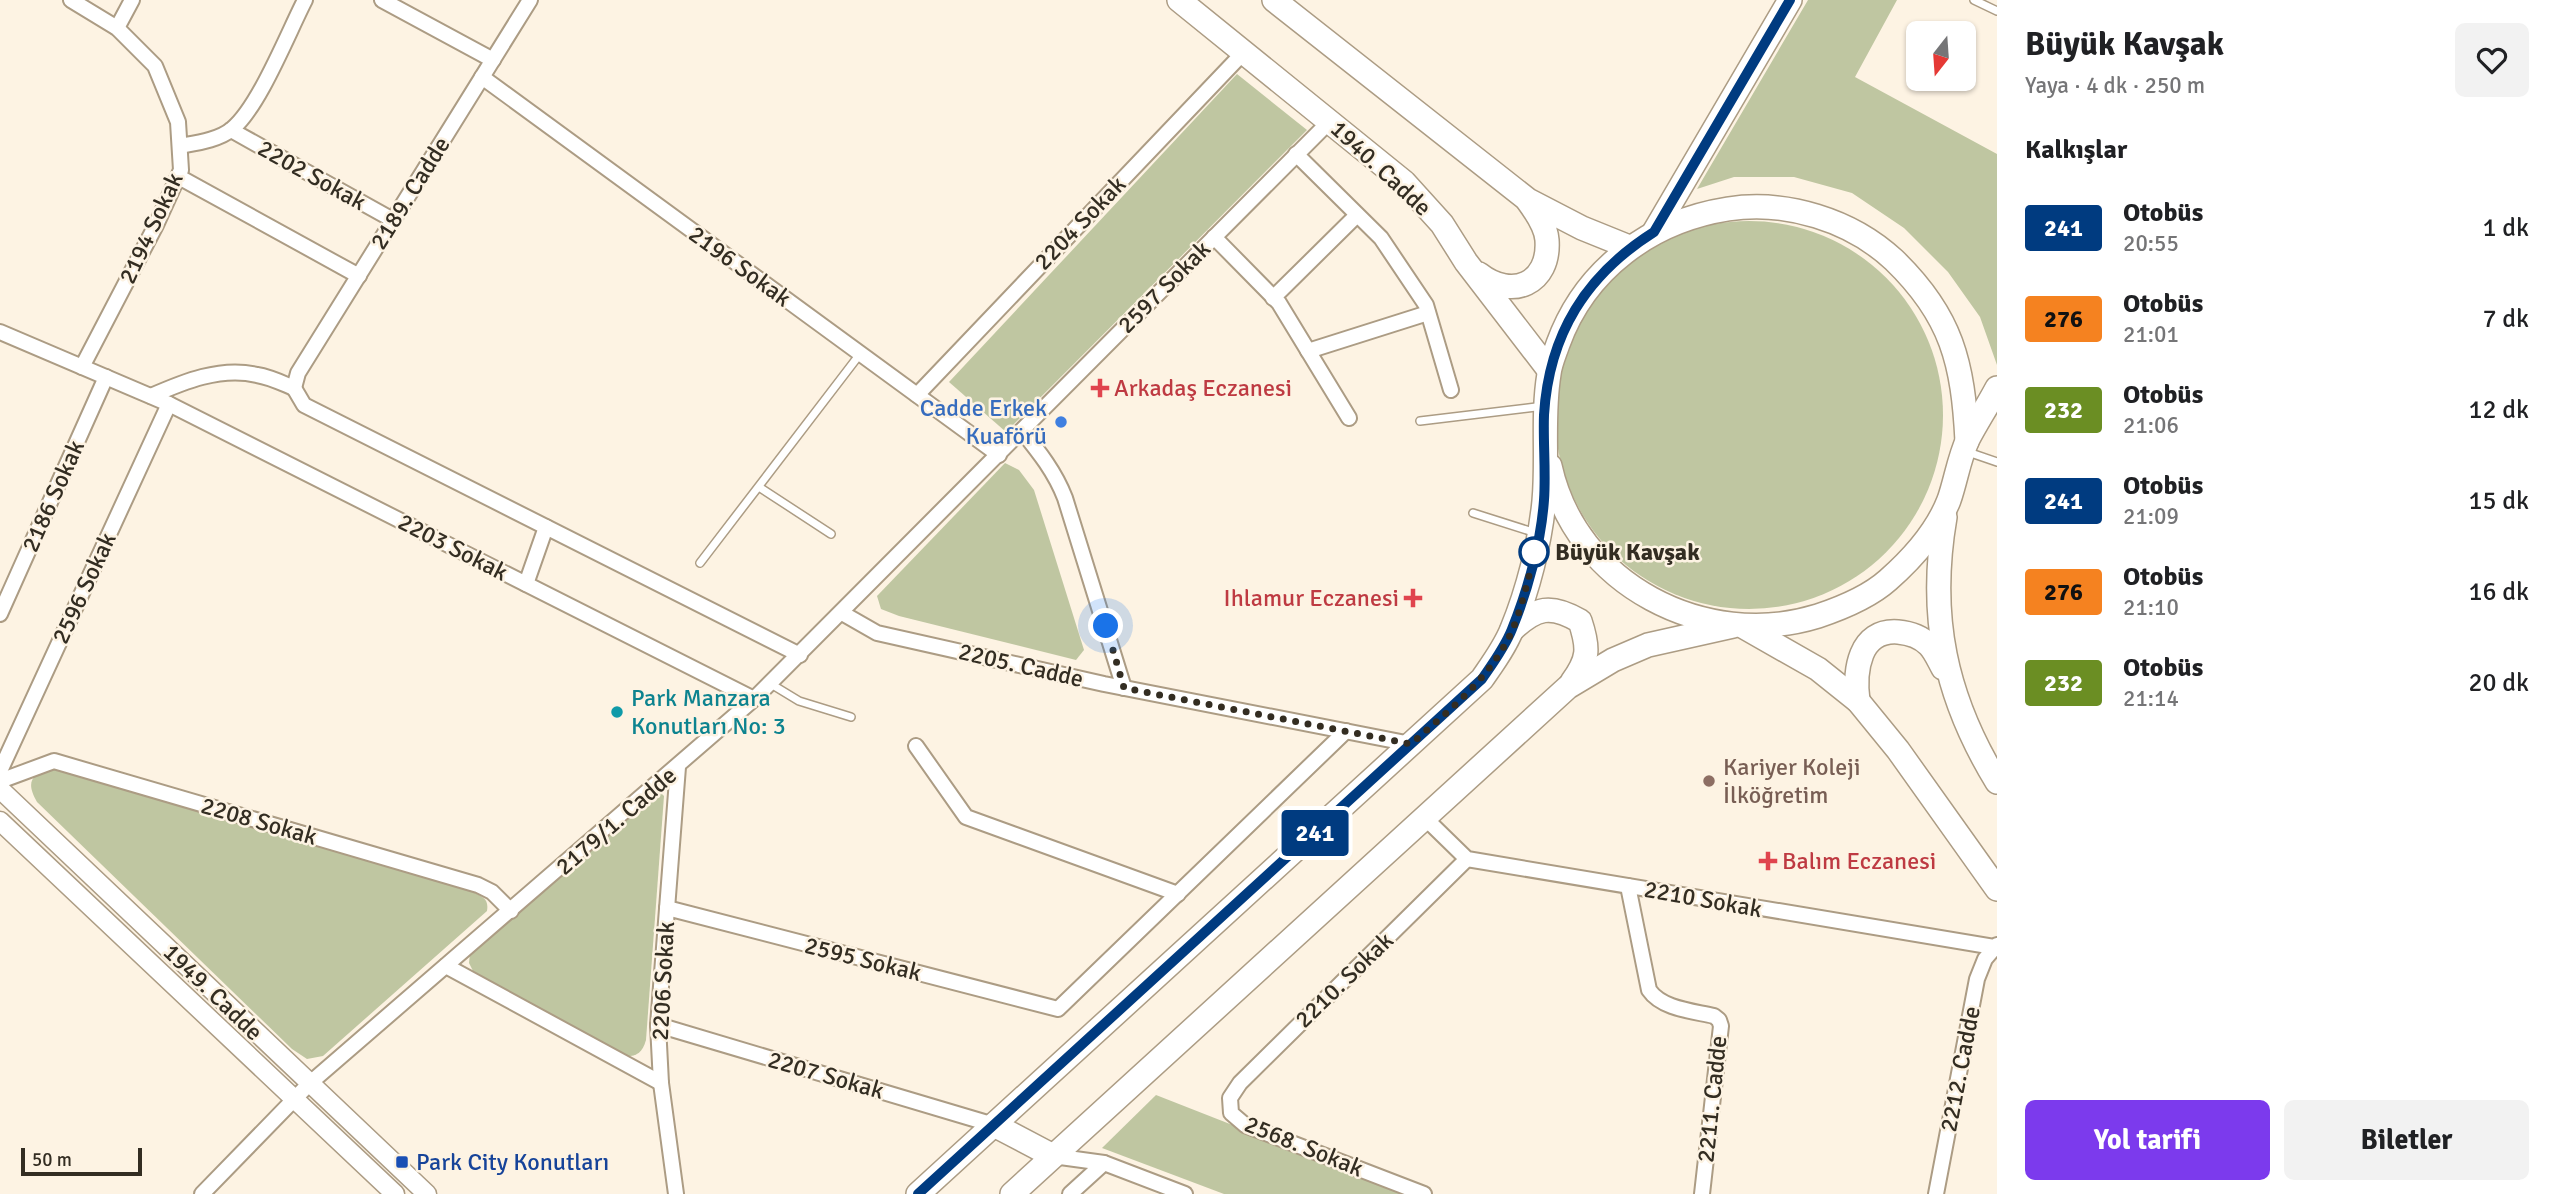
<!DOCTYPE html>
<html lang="tr">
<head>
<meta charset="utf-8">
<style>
  body { margin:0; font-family:Signika,sans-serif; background:#f2f2f2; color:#202124; height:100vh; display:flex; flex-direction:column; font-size:26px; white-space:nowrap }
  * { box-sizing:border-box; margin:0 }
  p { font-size:23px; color:#757577 }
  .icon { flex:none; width:38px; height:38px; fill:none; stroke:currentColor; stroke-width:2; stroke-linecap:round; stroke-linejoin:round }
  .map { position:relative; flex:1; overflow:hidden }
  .sheet { display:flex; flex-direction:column; background:#fff; width:560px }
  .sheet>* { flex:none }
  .badge { padding:0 14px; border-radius:5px; font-size:24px; line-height:46px }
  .needle { width:46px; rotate:197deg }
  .fabs { position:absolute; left:1906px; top:21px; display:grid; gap:14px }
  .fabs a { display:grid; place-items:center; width:70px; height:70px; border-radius:10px; background:#fff; box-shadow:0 2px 5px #0004; font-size:35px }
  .scale { position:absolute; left:21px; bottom:18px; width:121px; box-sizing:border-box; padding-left:7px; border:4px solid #332d22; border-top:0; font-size:19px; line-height:24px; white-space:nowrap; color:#332d22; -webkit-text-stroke:5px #fdf3e3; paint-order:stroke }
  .you { position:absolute; width:35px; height:35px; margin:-18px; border:5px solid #fff; border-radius:50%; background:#1a73e8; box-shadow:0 0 0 10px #1a73e833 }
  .map>.badge { position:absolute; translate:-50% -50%; box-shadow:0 0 0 4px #fff }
  h2 { padding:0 28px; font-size:26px; line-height:63px }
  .round { display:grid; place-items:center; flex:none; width:74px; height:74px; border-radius:10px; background:#f2f2f2 }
  .overview { display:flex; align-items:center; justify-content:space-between; height:119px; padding:0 28px }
  h1 { font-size:33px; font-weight:700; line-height:52px }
  .cta { display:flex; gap:14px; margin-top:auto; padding:14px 28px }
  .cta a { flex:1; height:80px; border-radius:10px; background:#7c3aed; color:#fff; font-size:28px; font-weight:700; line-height:80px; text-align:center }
  .cta a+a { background:#f2f2f2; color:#202124 }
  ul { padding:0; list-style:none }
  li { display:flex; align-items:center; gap:21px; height:91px; padding:0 28px }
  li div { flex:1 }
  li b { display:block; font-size:26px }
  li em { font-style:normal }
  li .badge { min-width:77px; font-weight:700; text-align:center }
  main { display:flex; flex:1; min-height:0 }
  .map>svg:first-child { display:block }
</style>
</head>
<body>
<main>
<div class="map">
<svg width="1997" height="1194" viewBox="0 0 1997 1194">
  <rect width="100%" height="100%" fill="#fdf3e3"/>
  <g fill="#bfc6a1">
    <polygon points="1808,0 1897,0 1855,77 1997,154 1997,365 1980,317 1948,272 1904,228 1852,193 1794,177 1734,177 1697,189"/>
    <polygon points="1237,74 1307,130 1006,432 949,382"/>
    <circle cx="1749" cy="415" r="194"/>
    <polygon points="1005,463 1019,470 1034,490 1084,650 1076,660 899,616 881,609 877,596"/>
    <path d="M 52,766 L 473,892 C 483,897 489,899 487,911 L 323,1056 L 307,1059 L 292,1049 L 37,802 C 25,781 32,775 52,766 Z"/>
    <path d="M 661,793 L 664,796 L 646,1040 C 642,1054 636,1057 622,1056 L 473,971 L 469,963 L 470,953 L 657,794 Z"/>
    <polygon points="1156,1095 1409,1194 1224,1194 1102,1148"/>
  </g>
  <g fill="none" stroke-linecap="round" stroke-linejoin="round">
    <g stroke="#ac9c84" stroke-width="10">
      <g id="service">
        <polyline points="1974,0 1997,11"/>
        <polyline points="1420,421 1544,406"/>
        <polyline points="1965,451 1997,462"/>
        <polyline points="759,487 831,534"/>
        <polyline points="1473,513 1536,533"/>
        <polyline points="700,563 860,354"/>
        <polyline points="771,684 799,701 851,717"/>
      </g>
    </g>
    <g stroke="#ac9c84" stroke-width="18">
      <g id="minor">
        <polyline points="71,0 117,28 155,66 178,122 181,170 156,225 82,367"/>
        <polyline points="382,0 493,60"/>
        <polyline points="117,28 132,0"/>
        <polyline points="482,77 999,455"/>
        <polyline points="231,130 393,220"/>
        <path d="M 180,146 C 196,143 219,140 232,129 C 259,107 288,33 305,0"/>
        <polyline points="1296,154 1381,238 1426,305 1451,390"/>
        <polyline points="179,177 359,276"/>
        <polyline points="1214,237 1279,303 1349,418"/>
        <polyline points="1273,298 1357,215"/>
        <polyline points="0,332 169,404 754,699"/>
        <polyline points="1308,351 1428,313"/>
        <polyline points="294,388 304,405 800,655"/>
        <polyline points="294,388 298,373 530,0"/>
        <polyline points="917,395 1244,52"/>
        <path d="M 151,396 C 183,382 221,366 257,375 C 270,377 282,383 294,388"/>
        <path d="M 1022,431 C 1039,452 1055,472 1065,498 L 1124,688"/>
        <polyline points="526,584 546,527"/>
        <polyline points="842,613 877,633 1104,684 1411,744"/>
        <polyline points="0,614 106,377"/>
        <polyline points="916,746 966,817 1178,894"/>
        <polyline points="0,771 169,404"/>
        <polyline points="0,781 54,761 478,885 492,892 511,911"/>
        <polyline points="1425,818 1467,859 1994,947"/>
        <path d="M 1628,886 L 1649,990 C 1662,1009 1693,1011 1714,1016 L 1719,1020 L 1721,1026 L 1702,1194"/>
        <polyline points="667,908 1058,1009 1346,731"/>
        <polyline points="446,966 661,1083"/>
        <polyline points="658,1025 994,1125"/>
        <polyline points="1053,1156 1104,1163 1185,1194"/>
        <polyline points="202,1194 309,1084 754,699 1330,121"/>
        <polyline points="676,1194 661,1083 658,1025 678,767"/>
        <polyline points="1070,1194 1104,1163"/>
        <polyline points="1424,1194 1245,1125 1231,1113 1230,1098 1240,1083 1467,859"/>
        <polyline points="1936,1194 1977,979 1985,959 1997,945"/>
      </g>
    </g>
    <g stroke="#ac9c84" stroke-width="21">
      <g id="tertiary">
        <polyline points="0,789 427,1194"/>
        <polyline points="0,821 395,1194"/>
      </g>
    </g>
    <g stroke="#ac9c84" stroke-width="26">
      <g id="primary">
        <polyline points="1179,0 1404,182 1442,224 1466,262 1549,370"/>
        <polyline points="1274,0 1528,200 1582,228 1629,247"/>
        <polyline points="1654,232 1790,0"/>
        <path d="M 1479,274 C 1512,300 1550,284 1547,240 C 1546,226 1536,212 1528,201"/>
        <path d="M 1550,466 C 1576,585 1705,651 1818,616 C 1842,608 1869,597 1888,580 C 1913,558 1937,531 1949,500 C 1956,480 1959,458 1968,439 C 1977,422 1988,405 1997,388"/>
        <path d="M 1945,517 C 1928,616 1945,697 1997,782"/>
        <polyline points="1744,627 1818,669 1858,701 1898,750 1997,889"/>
        <path d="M 1512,630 C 1536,607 1551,604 1580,621 C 1589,648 1589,659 1572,682"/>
        <path d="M 1858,701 C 1854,671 1859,629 1898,632 C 1909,633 1921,637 1929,645 C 1935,651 1939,661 1943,668"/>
        <polyline points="994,1125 1053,1156"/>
        <path d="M 918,1194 L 1482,679 C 1493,663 1505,647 1512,629 C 1528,590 1540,543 1544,501 C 1548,458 1542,416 1549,374 C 1550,364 1555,353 1558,344 C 1585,269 1651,221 1728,209 C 1786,200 1851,220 1894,260 C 1952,316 1963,363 1967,441"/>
        <polyline points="1012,1194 1568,687 1613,660 1648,645 1733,626"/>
      </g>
    </g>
    <use href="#service" stroke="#fff" stroke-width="7"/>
    <use href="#minor" stroke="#fff" stroke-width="14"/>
    <use href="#tertiary" stroke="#fff" stroke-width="18"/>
    <use href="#primary" stroke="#fff" stroke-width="23"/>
  </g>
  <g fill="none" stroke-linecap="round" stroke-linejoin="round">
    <g stroke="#fff" stroke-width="16">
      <path id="line" d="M 918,1194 L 1482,679 C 1493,663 1505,647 1512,629 C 1528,590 1541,542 1544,500 C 1546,472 1543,443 1544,415 C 1549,334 1586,275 1654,232 L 1790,0"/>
    </g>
    <use href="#line" stroke="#003b80" stroke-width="10"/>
    <path stroke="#332d22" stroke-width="7" stroke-dasharray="0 12.6" d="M 1106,626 L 1124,688 L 1411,744 C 1449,710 1490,679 1512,631 C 1523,605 1529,575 1536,547 L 1534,552"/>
  </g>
  <g fill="#e0444e" stroke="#fdf3e3" stroke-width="2.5">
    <path d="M1096.5 377.5h7v7h7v7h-7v7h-7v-7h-7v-7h7z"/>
    <path d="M1409.5 587.5h7v7h7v7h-7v7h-7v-7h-7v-7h7z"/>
    <path d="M1764.5 850.5h7v7h7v7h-7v7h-7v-7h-7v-7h7z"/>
  </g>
  <circle fill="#3f7fe0" stroke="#fdf3e3" stroke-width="2.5" cx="1061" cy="422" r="7"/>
  <circle fill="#fff" stroke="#003b80" stroke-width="3.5" cx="1534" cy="552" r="14"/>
  <circle fill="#0f9aa8" stroke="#fdf3e3" stroke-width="2.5" cx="617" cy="712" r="7"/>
  <circle fill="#8d6e63" stroke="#fdf3e3" stroke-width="2.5" cx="1709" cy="781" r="7"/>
  <rect fill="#1a4fb4" stroke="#fdf3e3" stroke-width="2.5" x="395" y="1155" width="14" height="14" rx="3.5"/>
  <g text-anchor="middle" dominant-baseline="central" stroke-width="5" stroke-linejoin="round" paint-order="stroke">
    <g font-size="24" fill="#332d22" stroke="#fdf3e3">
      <text transform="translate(1381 168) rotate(43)">1940. Cadde</text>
      <text transform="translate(312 175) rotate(29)">2202 Sokak</text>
      <text transform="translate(410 193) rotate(-58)">2189. Cadde</text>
      <text transform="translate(1080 223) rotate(-46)">2204 Sokak</text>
      <text transform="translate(151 228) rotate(-65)">2194 Sokak</text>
      <text transform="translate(740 266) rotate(36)">2196 Sokak</text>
      <text transform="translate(1164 287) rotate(-45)">2597 Sokak</text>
      <text transform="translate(53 496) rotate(-66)">2186 Sokak</text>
      <text transform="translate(453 547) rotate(27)">2203 Sokak</text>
      <text transform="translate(84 588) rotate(-65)">2596 Sokak</text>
      <text transform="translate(1021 665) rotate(13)">2205. Cadde</text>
      <text transform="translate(259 821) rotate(16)">2208 Sokak</text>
      <text transform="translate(616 821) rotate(-41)">2179/1. Cadde</text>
      <text transform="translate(1703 899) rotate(10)">2210 Sokak</text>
      <text transform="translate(863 959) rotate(14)">2595 Sokak</text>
      <text transform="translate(1344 980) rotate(-44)">2210. Sokak</text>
      <text transform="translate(663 981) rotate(-87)">2206 Sokak</text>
      <text transform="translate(213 992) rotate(44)">1949. Cadde</text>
      <text transform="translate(1960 1069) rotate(-79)">2212. Cadde</text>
      <text transform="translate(826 1075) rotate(16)">2207 Sokak</text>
      <text transform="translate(1712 1099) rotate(-84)">2211. Cadde</text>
      <text transform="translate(1304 1146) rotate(22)">2568. Sokak</text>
    </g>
    <g font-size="24" fill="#be3a42" stroke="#fdf3e3" text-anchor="start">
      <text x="1114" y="388">Arkadaş Eczanesi</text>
      <text x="1399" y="598" text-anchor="end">Ihlamur Eczanesi</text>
      <text x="1782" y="861">Balım Eczanesi</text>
    </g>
    <g font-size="24" fill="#366cbe" stroke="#fdf3e3" text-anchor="end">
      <text x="1047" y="408">Cadde Erkek<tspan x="1047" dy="28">Kuaförü</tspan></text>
    </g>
    <g font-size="24" font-weight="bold" fill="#332d22" stroke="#fdf3e3" text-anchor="start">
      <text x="1555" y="552">Büyük Kavşak</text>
    </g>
    <g font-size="24" fill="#0d838f" stroke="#fdf3e3" text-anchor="start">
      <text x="631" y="698">Park Manzara<tspan x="631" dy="28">Konutları No: 3</tspan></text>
    </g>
    <g font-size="24" fill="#785e54" stroke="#fdf3e3" text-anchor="start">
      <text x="1723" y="767">Kariyer Koleji<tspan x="1723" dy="28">İlköğretim</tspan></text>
    </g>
    <g font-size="24" fill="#164399" stroke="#fdf3e3" text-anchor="start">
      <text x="416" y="1162">Park City Konutları</text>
    </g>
  </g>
</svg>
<div class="fabs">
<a><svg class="needle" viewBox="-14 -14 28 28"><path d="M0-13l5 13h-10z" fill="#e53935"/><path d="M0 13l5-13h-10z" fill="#757577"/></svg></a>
</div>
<div class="scale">50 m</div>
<div class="you" style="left:1106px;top:626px"></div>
<b class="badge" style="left:1315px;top:833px;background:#003b80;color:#fff">241</b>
</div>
<section class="sheet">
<div class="overview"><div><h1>Büyük Kavşak</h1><p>Yaya · 4 dk · 250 m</p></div><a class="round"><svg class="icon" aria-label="heart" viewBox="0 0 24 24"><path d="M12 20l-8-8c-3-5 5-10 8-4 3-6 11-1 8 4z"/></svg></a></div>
<h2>Kalkışlar</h2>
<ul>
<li><span class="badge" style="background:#003b80;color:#fff">241</span><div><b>Otobüs</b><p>20:55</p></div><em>1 dk</em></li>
<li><span class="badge" style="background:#f58220;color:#111">276</span><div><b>Otobüs</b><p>21:01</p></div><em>7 dk</em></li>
<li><span class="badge" style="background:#6b8e23;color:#fff">232</span><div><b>Otobüs</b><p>21:06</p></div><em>12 dk</em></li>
<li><span class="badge" style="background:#003b80;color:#fff">241</span><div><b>Otobüs</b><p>21:09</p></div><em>15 dk</em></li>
<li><span class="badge" style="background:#f58220;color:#111">276</span><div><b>Otobüs</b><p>21:10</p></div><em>16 dk</em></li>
<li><span class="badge" style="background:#6b8e23;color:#fff">232</span><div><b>Otobüs</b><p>21:14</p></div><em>20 dk</em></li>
</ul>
<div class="cta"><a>Yol tarifi</a><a>Biletler</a></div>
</section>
</main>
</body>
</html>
